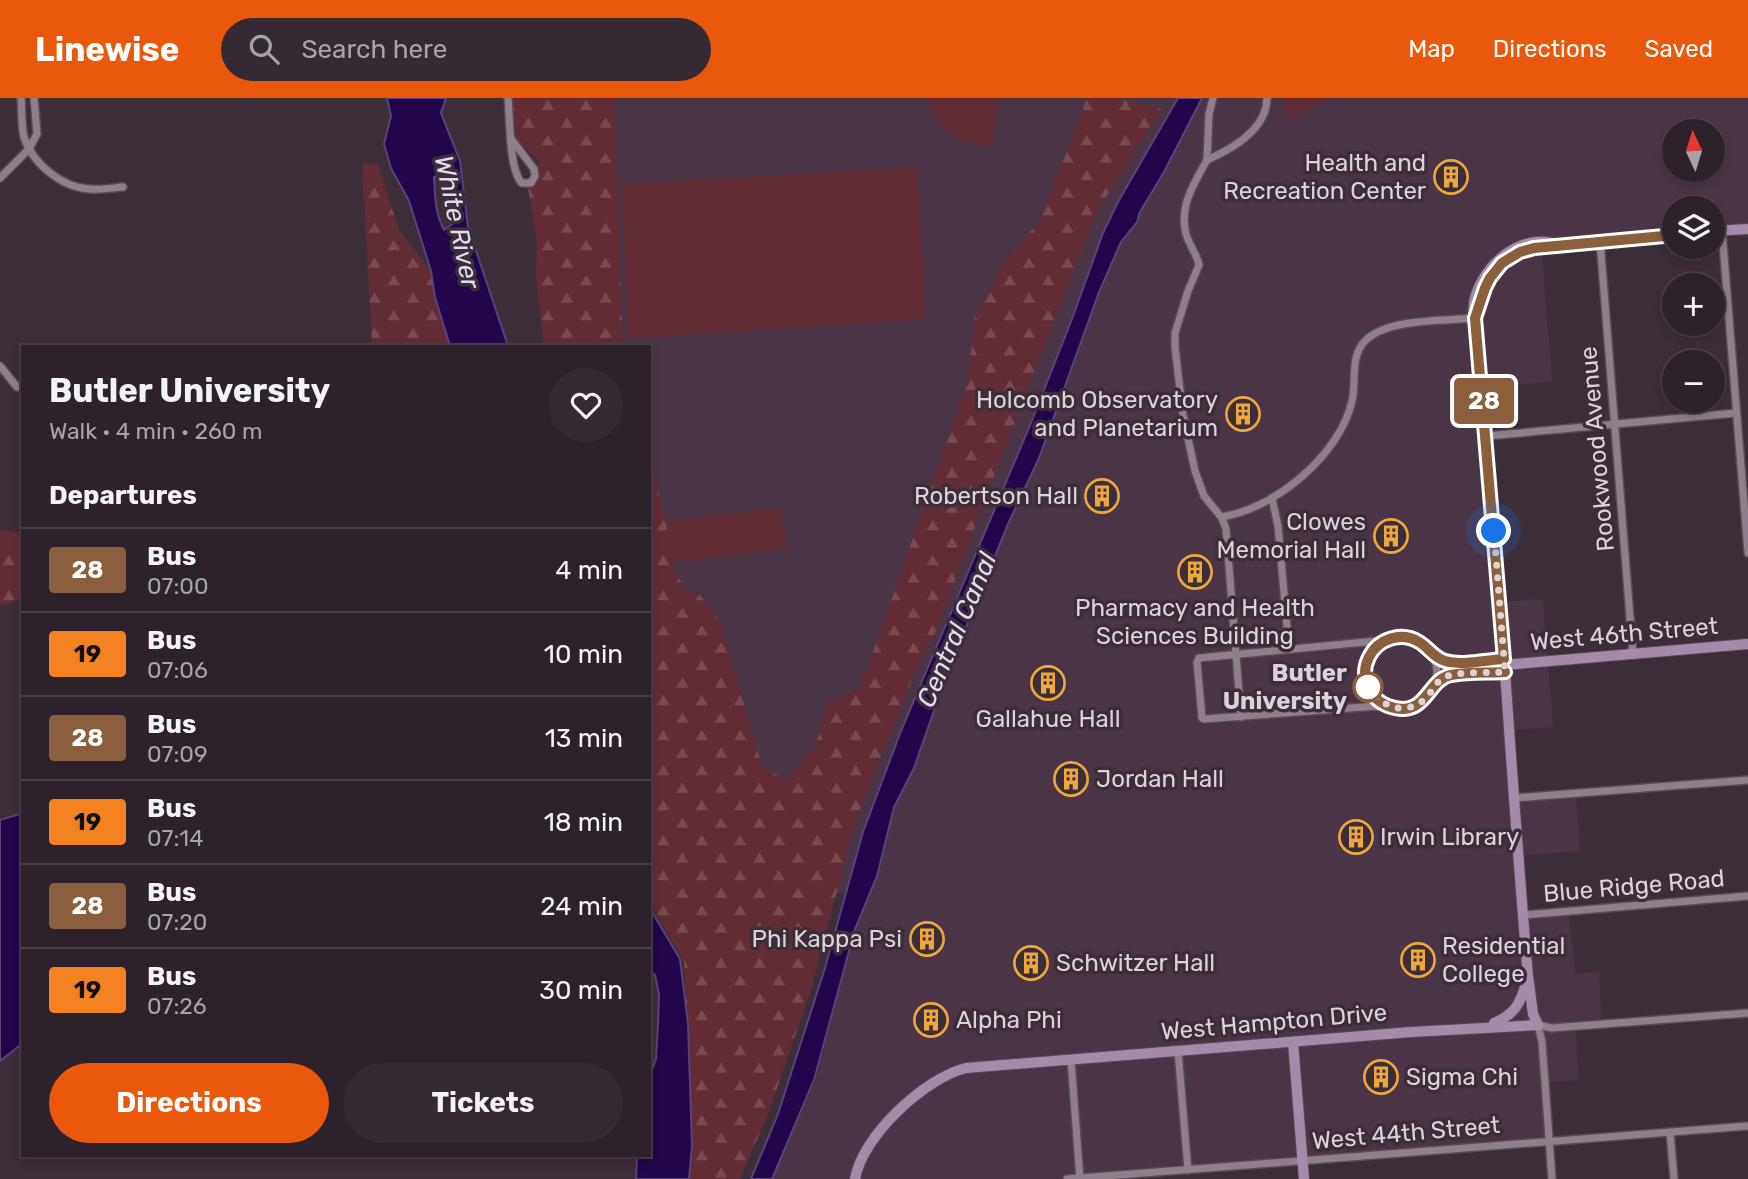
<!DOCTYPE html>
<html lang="en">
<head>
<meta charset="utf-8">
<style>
  body { margin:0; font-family:Rubik,sans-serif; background:#352a33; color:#f1f3f6; height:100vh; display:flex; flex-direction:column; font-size:26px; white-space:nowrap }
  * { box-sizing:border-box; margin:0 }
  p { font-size:23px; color:#a7a4a9 }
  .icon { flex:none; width:38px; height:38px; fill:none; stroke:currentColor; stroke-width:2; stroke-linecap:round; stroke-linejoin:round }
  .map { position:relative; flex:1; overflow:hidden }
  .sheet { position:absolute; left:21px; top:247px; width:630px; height:812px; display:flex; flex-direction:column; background:#2d222b; border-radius:0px; box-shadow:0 4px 10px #0003,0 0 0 2px #483f47 }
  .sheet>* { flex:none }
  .badge { padding:0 14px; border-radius:5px; font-size:24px; line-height:46px }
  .needle { width:46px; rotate:356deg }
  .buttons { position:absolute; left:1662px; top:21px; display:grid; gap:14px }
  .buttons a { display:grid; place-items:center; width:63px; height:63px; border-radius:50%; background:#2d222b; box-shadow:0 4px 10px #0003,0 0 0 2px #483f47; font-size:35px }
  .you { position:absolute; width:35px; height:35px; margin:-18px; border:5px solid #fff; border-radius:50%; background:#1a73e8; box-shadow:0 0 0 10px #1a73e833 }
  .map>.badge { position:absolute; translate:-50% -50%; box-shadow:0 0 0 4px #fff }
  h2 { padding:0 28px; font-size:26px; line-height:63px }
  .round { display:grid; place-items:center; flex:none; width:74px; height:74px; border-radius:37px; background:#352a33 }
  .head { display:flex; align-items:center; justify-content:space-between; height:119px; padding:0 28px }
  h1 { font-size:33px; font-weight:700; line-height:52px }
  .primary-button { display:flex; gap:14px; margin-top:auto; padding:14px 28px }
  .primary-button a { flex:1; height:80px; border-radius:42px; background:#ea580c; color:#fff; font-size:28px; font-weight:700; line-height:80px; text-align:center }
  .primary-button a+a { background:#352a33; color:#f1f3f6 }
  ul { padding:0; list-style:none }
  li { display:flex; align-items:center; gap:21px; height:84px; padding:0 28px; border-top:2px solid #483f47 }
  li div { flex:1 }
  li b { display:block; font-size:26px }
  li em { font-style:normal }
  li .badge { min-width:77px; font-weight:700; text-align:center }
  header { display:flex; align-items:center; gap:42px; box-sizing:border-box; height:98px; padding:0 35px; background:#ea580c; color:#fff }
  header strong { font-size:33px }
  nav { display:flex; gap:38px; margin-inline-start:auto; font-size:24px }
  .search { width:490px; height:63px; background:#352a33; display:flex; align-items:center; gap:18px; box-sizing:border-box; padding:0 24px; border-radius:38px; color:#a7a4a9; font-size:26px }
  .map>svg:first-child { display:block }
</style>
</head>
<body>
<header>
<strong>Linewise</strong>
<div class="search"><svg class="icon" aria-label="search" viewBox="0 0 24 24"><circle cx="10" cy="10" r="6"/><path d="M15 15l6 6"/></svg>Search here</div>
<nav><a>Map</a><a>Directions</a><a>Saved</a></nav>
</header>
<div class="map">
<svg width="1748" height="1081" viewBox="0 0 1748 1081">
  <defs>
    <pattern id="forest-firs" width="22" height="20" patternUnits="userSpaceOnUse" patternTransform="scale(1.75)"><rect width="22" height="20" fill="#622c34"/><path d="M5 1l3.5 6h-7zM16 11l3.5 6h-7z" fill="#784a51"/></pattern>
  </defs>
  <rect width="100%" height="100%" fill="#3c2e39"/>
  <path fill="#493545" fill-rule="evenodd" d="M 511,0 L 1748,0 L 1748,128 L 1713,131 L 1713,110 L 1675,110 L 1675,134 L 1541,146 L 1552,284 L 1482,289 L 1500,504 L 1543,501 L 1553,629 L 1509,632 L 1514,700 L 1576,696 L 1580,753 L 1518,758 L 1523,817 L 1569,813 L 1575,876 L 1599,874 L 1602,925 L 1575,929 L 1579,982 L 1544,984 L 1549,1044 L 1307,1060 L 1052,1081 L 772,1081 L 816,983 L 855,831 L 869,793 L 655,814 L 649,796 L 649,248 L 544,248 L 536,176 L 537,144 L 528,90 L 536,88 L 540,78 L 539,63 L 514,39 ZM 1675,33 L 1713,33 L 1713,72 L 1675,72 Z"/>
  <g fill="#622c34">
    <path d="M 927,0 L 1002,0 L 1001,6 L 997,9 L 992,47 C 961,52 935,29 927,0 Z"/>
    <polygon points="1282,0 1333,0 1288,20"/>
    <polygon points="917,69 926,221 629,241 621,86"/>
    <polygon points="781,410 786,451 671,465 666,423"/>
  </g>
  <g fill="url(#forest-firs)">
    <polygon points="511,0 614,0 623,248 544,248 536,176 537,144 528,90 536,88 540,78 539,63 514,39"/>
    <polygon points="1087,0 1117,0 1161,11 1095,117 988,393 937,531 920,562 856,721 810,895 768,1016 740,1081 689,1081 692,1048 684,863 655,814 649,796 649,355 666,423 671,465 684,490 700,497 719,522 763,670 787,681 816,646 827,605 860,591 968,284 975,218 1004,165 1041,121"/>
    <polygon points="362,65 378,66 399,132 431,173 435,199 450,248 372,248"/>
    <polygon points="0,432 23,435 23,499 8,506 0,507"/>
  </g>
  <g fill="#21064c" stroke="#594477" stroke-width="2" fill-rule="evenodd">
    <path d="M 387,0 L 446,0 L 441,15 L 460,63 L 468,129 L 508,248 L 450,248 L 435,199 L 431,173 L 409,103 L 391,70 L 384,46 L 391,18 ZM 438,77 L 454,107 L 455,124 L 444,132 C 435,115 435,98 434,79 Z"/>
    <polygon points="1178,0 1202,0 1164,74 1140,114 1137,124 1121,144 1099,194 1039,360 1008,426 945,581 914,670 894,709 877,778 855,831 814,982 772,1081 751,1081 778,1016 825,870 863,734 901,633 1031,325 1072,221 1103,135 1118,104"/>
    <polygon points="23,715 23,945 0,963 0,722"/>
    <polygon points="649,809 680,861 688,926 692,1048 689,1081 636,1081 637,1057 649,1057 649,980 656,961 658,927 659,896 655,877 649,872"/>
  </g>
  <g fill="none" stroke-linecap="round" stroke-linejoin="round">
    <g stroke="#574b54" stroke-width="10">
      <g id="street">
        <path d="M 21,0 C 22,12 21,27 24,39 C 32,65 62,90 90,91 C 101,92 112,90 123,89"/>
        <path d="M 508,0 C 510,19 509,73 522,85 L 531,85 L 535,78 L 534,71 L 512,42"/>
        <path d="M 1213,0 L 1209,16 L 1207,62 C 1232,51 1267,31 1267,0"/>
        <path d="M 1207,62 C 1194,85 1179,108 1186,136 C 1189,147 1197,156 1199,167 L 1188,193 L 1175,235 L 1175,249 L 1183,317 L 1195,373 L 1204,398 L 1222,420 L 1226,431 L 1241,619"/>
        <polyline points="0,80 29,51 37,36 34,0"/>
        <polyline points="1722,133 1748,455"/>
        <polyline points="1600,143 1633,557"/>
        <polyline points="0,268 17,289"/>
        <polyline points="1487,338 1736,315"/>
        <polyline points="1272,400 1278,428 1289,551"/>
        <path d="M 1221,419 C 1275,411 1340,357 1352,303 C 1357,283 1349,258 1366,242 C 1389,220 1445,223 1475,220"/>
        <circle cx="1401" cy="575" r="36"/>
        <polyline points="1386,542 1199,560 1197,564 1202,620 1204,621 1377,608 1403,610"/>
        <polyline points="1433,557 1448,564 1504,561"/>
        <polyline points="1434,588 1445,579 1451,577 1505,574"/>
        <polyline points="1514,700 1748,682"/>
        <polyline points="1523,817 1748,798"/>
        <polyline points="1538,927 1552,930 1748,915"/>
        <polyline points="1538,927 1542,944 1552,1081"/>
        <polyline points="1178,953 1188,1072"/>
        <polyline points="1071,962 1080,1081"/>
        <polyline points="1670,1034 1674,1081"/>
        <polyline points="1067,1081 1748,1028"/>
      </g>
    </g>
    <g stroke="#574b54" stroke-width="12">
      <g id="secondary">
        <polyline points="1713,133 1748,131"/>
        <polyline points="1553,148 1675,137"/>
        <polyline points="1504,567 1748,546"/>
        <path d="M 1494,925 C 1514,917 1521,905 1526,885"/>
        <path d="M 1538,927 L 1533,916 L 1528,878 C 1513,705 1503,531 1489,359 C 1485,320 1481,281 1478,242 C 1476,229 1471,213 1475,200 C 1484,166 1522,133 1559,147"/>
        <polyline points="1293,944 1304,1081"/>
        <path d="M 855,1081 C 862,1038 925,980 966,970 L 1411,934 L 1538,927"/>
      </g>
    </g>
    <use href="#street" stroke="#8f7f8c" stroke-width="7"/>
    <use href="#secondary" stroke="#a48ca9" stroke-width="10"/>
  </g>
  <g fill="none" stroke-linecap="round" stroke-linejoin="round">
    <g stroke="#fff" stroke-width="16">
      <path id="line" d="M 1505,574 C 1487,575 1468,574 1451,577 C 1426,582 1427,622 1388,608 C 1378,604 1370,596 1367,585 C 1364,577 1365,567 1369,559 C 1378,541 1401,533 1419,544 C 1429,550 1434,560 1445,563 C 1462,568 1486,562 1504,561 L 1475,220 L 1485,190 L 1490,180 L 1502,165 L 1520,154 L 1534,150 L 1675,137"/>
    </g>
    <use href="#line" stroke="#8b5e3c" stroke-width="10"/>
    <path stroke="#dcd3da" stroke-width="7" stroke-dasharray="0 12.6" d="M 1368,589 C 1381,610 1408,619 1427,599 C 1433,592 1436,583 1445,579 C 1459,573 1489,575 1505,574 L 1494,433"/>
  </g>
  <defs>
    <g id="building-ring" transform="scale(1.75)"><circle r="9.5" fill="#3c2e39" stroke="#eea73d" stroke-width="1.5"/><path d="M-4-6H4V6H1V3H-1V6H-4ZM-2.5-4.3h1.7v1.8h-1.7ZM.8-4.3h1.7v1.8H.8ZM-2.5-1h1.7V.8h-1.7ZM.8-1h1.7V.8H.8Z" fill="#eea73d"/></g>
  </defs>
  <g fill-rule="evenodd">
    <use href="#building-ring" x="1451" y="79"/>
    <use href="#building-ring" x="1243" y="316"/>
    <use href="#building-ring" x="1102" y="398"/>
    <use href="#building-ring" x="1391" y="438"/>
    <use href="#building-ring" x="1195" y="474"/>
    <use href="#building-ring" x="1048" y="585"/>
    <use href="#building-ring" x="1071" y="681"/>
    <use href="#building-ring" x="1356" y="739"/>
    <use href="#building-ring" x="927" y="841"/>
    <use href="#building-ring" x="1418" y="862"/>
    <use href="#building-ring" x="1031" y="865"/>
    <use href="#building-ring" x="931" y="922"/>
    <use href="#building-ring" x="1381" y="979"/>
  </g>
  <circle fill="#fff" stroke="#8b5e3c" stroke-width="3.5" cx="1368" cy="589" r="14"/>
  <g text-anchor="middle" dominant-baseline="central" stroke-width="7" stroke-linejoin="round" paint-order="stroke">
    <g font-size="24" fill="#dcd3da" stroke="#3c2e39" text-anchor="start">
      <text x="1426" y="65" text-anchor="end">Health and<tspan x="1426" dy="28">Recreation Center</tspan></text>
      <text x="1218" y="302" text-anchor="end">Holcomb Observatory<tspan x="1218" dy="28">and Planetarium</tspan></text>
      <text x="1078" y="398" text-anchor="end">Robertson Hall</text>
      <text x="1366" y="424" text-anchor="end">Clowes<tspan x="1366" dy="28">Memorial Hall</tspan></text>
      <text x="1195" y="510" text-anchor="middle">Pharmacy and Health<tspan x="1195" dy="28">Sciences Building</tspan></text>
      <text x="1048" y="621" text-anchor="middle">Gallahue Hall</text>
      <text x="1096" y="681">Jordan Hall</text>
      <text x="1380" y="739">Irwin Library</text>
      <text x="902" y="841" text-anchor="end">Phi Kappa Psi</text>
      <text x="1442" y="848">Residential<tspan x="1442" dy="28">College</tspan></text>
      <text x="1056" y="865">Schwitzer Hall</text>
      <text x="956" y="922">Alpha Phi</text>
      <text x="1406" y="979">Sigma Chi</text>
    </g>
    <g font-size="24" fill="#dcd3da" stroke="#3c2e39">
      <text transform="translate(1597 351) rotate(-95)">Rookwood Avenue</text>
      <text transform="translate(1624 536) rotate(-5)">West 46th Street</text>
      <text transform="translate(1634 788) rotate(-5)">Blue Ridge Road</text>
      <text transform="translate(1274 924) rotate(-5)">West Hampton Drive</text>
      <text transform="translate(1406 1035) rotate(-5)">West 44th Street</text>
    </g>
    <g font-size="24" font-weight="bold" fill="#dcd3da" stroke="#3c2e39" text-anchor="end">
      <text x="1347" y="575">Butler<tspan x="1347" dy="28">University</tspan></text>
    </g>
    <g font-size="26" font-style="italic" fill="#dfdcf1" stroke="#3c2e39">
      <text transform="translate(457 124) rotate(78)">White River</text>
      <text transform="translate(957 532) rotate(-67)">Central Canal</text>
    </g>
  </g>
</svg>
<div class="buttons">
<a><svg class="needle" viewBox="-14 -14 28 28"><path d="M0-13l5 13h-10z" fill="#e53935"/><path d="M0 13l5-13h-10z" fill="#a7a4a9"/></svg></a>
<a><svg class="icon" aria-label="layers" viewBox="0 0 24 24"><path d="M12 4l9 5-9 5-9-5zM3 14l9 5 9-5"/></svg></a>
<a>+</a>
<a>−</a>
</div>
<div class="you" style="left:1494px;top:433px"></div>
<b class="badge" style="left:1484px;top:303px;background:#8b5e3c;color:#fff">28</b>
<section class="sheet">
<div class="head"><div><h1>Butler University</h1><p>Walk · 4 min · 260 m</p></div><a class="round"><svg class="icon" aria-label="heart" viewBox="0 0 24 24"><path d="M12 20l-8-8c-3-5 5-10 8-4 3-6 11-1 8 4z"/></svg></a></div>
<h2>Departures</h2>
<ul>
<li><span class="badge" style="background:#8b5e3c;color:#fff">28</span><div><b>Bus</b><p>07:00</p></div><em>4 min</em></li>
<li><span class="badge" style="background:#f58220;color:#111">19</span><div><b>Bus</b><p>07:06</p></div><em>10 min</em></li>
<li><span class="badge" style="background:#8b5e3c;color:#fff">28</span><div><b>Bus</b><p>07:09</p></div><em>13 min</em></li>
<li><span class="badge" style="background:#f58220;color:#111">19</span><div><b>Bus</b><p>07:14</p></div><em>18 min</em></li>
<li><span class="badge" style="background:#8b5e3c;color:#fff">28</span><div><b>Bus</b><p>07:20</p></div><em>24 min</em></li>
<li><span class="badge" style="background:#f58220;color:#111">19</span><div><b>Bus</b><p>07:26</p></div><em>30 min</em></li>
</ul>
<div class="primary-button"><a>Directions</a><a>Tickets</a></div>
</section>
</div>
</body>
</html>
